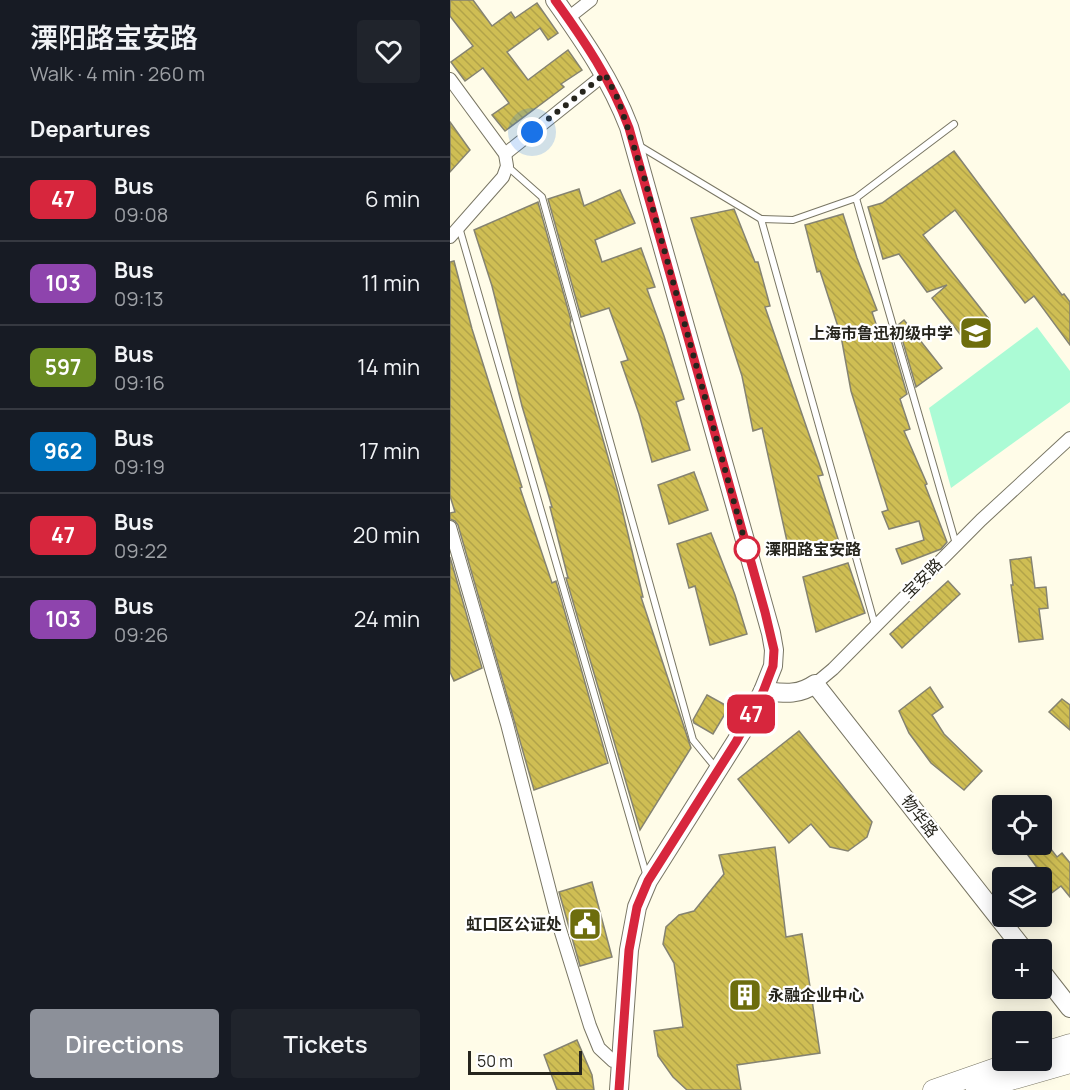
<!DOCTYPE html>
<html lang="en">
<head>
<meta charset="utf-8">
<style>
  body { margin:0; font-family:Manrope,"Noto Sans SC",sans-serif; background:#20242c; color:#f1f3f6; height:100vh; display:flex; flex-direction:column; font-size:22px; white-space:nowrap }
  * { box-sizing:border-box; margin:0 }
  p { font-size:20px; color:#9ea1a6 }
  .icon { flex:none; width:33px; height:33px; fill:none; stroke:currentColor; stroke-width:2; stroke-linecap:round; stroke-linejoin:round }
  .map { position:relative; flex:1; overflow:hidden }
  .details { display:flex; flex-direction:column; background:#171b24; width:450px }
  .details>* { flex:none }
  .badge { padding:0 12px; border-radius:9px; font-size:21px; line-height:39px }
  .controls { position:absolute; left:542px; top:795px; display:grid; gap:12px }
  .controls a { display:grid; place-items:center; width:60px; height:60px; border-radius:6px; background:#171b24; box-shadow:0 3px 15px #0003; font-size:30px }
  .scale { position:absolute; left:18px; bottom:15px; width:114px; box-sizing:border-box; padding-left:6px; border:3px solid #26251d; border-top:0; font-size:16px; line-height:21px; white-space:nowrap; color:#26251d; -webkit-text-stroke:4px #fff; paint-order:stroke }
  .you { position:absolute; width:30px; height:30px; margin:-15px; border:4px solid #fff; border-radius:50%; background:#1a73e8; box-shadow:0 0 0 9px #1a73e833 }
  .map>.badge { position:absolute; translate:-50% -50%; box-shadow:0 0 0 3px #fff }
  h2 { padding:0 30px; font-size:22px; line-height:54px }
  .round { display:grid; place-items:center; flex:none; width:63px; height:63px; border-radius:6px; background:#20242c }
  .headline { display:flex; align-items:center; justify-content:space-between; height:102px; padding:0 30px }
  h1 { font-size:28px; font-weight:600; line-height:45px }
  .cta { display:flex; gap:12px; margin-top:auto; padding:12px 30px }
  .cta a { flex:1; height:69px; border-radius:6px; background:#8c9099; color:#fff; font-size:24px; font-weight:600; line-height:69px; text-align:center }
  .cta a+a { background:#20242c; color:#f1f3f6 }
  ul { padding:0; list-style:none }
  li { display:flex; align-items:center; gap:18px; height:84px; padding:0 30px; border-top:2px solid #363941 }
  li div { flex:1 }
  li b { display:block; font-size:22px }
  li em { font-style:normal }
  li .badge { min-width:66px; font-weight:700; text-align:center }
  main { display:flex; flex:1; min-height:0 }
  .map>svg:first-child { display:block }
</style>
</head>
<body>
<main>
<section class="details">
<div class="headline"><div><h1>溧阳路宝安路</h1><p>Walk · 4 min · 260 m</p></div><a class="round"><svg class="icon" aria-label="heart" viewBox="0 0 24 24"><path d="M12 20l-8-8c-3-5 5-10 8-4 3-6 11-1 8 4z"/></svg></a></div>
<h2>Departures</h2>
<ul>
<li><span class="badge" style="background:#d7263d;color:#fff">47</span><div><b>Bus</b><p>09:08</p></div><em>6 min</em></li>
<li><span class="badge" style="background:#8e44ad;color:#fff">103</span><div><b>Bus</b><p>09:13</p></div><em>11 min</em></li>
<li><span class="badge" style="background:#6b8e23;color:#fff">597</span><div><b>Bus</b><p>09:16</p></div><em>14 min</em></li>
<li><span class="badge" style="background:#0072bc;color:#fff">962</span><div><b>Bus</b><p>09:19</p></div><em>17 min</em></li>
<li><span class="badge" style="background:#d7263d;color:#fff">47</span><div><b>Bus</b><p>09:22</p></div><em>20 min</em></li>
<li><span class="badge" style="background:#8e44ad;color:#fff">103</span><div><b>Bus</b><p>09:26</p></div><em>24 min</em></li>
</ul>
<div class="cta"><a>Directions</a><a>Tickets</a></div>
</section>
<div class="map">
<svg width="620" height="1090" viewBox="0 0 620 1090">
  <defs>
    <pattern id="building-back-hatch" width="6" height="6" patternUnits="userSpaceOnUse" patternTransform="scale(1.5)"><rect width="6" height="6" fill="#cfbe54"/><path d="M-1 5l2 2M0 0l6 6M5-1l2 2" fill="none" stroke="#b2a349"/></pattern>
  </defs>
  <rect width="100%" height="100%" fill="#fffce8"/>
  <polygon fill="#abfbd5" points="587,327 620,371 620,402 501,488 479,408"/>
  <g fill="url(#building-back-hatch)" stroke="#858371" stroke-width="1.5">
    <polygon points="0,0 23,0 42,26 61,12 65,18 87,3 108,33 98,40 90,28 57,52 78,80 118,50 132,70 111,84 114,87 55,131 42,115 59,103 33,68 15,81 1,62 23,46 0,16"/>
    <polygon points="0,122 20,150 0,172"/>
    <polygon points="504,151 612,295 614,294 620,302 620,345 584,296 575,303 505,210 473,235 538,318 513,338 482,298 497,285 477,292 449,254 433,259 418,207 432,203"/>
    <polygon points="129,189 134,206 170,190 185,223 145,240 152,262 191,248 205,287 197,289 214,336 234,399 226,402 240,450 202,462 189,414 171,362 178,360 159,308 131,317 98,199"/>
    <polygon points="88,202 121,320 120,324 168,492 193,597 191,597 241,748 190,830 116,578 118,578 100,507 102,507 72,406 42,286 24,230"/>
    <polygon points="284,209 305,262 308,262 320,306 315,307 373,475 368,476 389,542 340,555 312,428 303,431 292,376 241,218"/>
    <polygon points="393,214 407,258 427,310 422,312 431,339 439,332 457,394 450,399 460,429 454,431 477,484 475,485 497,542 491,549 452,564 446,549 474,540 469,521 439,529 432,512 438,510 401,391 391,336 370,271 367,272 355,225"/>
    <polygon points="4,261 22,329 72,487 70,488 102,583 106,581 158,763 84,790 8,525 5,521 0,519 0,513 5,512 0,496 0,262"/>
    <polygon points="454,320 492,368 466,387 448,325"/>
    <polygon points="244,472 258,510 219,524 208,485"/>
    <polygon points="261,533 285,595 297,634 260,645 245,586 239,588 227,544"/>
    <polygon points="0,557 32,668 4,681 0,672"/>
    <polygon points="581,557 585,588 596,587 598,608 589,609 593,639 569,642 561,585 563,585 560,560"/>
    <polygon points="398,563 415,613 366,632 353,577"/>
    <polygon points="498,581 510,594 452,648 440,634"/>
    <polygon points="480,687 493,707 482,715 494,734 532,771 514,790 481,763 459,733 449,711"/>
    <polygon points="257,695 279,707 263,734 244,723 243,720"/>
    <polygon points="612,699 620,705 620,730 599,712"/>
    <polygon points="349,731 422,822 417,837 398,851 380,847 361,824 339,843 288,779"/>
    <polygon points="570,844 597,844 607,857 612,853 620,863 620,897 611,886 591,901 591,878 577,878 588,869"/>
    <polygon points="325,847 336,937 352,934 370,1053 287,1065 291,1090 237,1090 223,1077 208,1056 204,1031 233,1027 224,963 213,944 216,927 229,915 244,911 274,874 269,855"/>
    <polygon points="142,882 162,957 130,966 109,892"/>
    <polygon points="127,1040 142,1075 144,1090 107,1090 94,1055"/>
  </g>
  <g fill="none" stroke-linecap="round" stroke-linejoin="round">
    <g stroke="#797664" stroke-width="8">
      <g id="lane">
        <polyline points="188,145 311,219 425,625"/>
        <polyline points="57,166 92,197 243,740 266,768"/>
        <polyline points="406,198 504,124"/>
        <polyline points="311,219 343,220 406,198 506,544"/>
        <polyline points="9,227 197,877"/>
      </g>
    </g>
    <g stroke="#797664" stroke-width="14">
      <g id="street">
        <polyline points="118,18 141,0"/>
        <polyline points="0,79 55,154 57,166 53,177 0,237"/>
        <polyline points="55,154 155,74"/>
        <polyline points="0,527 57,724 109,926 140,1026 149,1048 163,1061 171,1063"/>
        <polyline points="365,684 383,669 531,520 620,438"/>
      </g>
    </g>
    <g stroke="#797664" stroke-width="20">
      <g id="secondary">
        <path d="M 105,0 C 134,41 161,80 179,127 L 321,633 L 324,650 L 323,666 L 313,691 L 295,727 L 198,881 L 187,907 L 179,950 L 169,1090"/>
        <path d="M 313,691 C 333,693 348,696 365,684 L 574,950"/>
        <polyline points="591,971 620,1008"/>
      </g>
    </g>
    <g stroke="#797664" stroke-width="21">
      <g id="primary">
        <polyline points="591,1053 620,1044"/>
        <polyline points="483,1090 569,1060"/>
        <polyline points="526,1090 620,1063"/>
      </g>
    </g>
    <use href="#lane" stroke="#fff" stroke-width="6"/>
    <use href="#street" stroke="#fff" stroke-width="12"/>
    <use href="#secondary" stroke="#fff" stroke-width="18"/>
    <use href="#primary" stroke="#fff" stroke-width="20"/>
  </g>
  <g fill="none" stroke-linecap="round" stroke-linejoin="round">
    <g stroke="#fff" stroke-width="14">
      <path id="line" d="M 105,0 C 134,40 161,80 179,128 L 315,612 L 324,650 L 323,666 L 313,692 L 286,742 L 198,881 L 187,907 L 179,950 L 169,1090"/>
    </g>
    <use href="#line" stroke="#d7263d" stroke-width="9"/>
    <polyline stroke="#26251d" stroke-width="6" stroke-dasharray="0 10.8" points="82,132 155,74 168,99 194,177 297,549"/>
  </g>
  <defs>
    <g id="school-square" transform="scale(1.725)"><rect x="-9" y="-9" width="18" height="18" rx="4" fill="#6d6d0d" stroke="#fff"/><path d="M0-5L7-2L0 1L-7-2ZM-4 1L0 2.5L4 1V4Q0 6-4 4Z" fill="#fff"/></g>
    <g id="civic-square" transform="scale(1.725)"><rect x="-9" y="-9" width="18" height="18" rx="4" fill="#6d6d0d" stroke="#fff"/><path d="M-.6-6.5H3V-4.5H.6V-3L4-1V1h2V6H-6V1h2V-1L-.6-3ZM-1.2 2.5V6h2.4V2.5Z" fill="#fff"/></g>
    <g id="building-square" transform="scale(1.725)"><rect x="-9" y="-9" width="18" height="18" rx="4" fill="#6d6d0d" stroke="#fff"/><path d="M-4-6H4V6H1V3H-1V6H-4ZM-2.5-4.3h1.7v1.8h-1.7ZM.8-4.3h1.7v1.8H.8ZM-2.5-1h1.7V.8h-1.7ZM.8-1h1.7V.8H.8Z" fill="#fff"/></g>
  </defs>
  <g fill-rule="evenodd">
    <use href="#school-square" x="526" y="333"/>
    <use href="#civic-square" x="135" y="924"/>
    <use href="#building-square" x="295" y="995"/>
  </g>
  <circle fill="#fff" stroke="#d7263d" stroke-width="3" cx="297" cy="549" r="12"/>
  <g text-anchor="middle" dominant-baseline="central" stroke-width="4.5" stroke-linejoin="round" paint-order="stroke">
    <g font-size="16" font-weight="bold" fill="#26251d" stroke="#fff" text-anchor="end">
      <text x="503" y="333">上海市鲁迅初级中学</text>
      <text x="112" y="924">虹口区公证处</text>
      <text x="318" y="995" text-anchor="start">永融企业中心</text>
    </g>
    <g font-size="16" font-weight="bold" fill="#26251d" stroke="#fff" text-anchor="start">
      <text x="315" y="549">溧阳路宝安路</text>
    </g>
    <g font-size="16" fill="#26251d" stroke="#fff">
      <text transform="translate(472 578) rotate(-45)">宝安路</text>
      <text transform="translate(470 816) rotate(52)">物华路</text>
    </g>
  </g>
</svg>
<div class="controls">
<a><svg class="icon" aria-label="locate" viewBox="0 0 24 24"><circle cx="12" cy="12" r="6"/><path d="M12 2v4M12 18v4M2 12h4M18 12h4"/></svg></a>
<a><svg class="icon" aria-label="layers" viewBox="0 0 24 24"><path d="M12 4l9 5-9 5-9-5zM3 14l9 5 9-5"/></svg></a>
<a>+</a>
<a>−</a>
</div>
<div class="scale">50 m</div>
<div class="you" style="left:82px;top:132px"></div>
<b class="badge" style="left:301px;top:714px;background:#d7263d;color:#fff">47</b>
</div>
</main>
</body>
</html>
